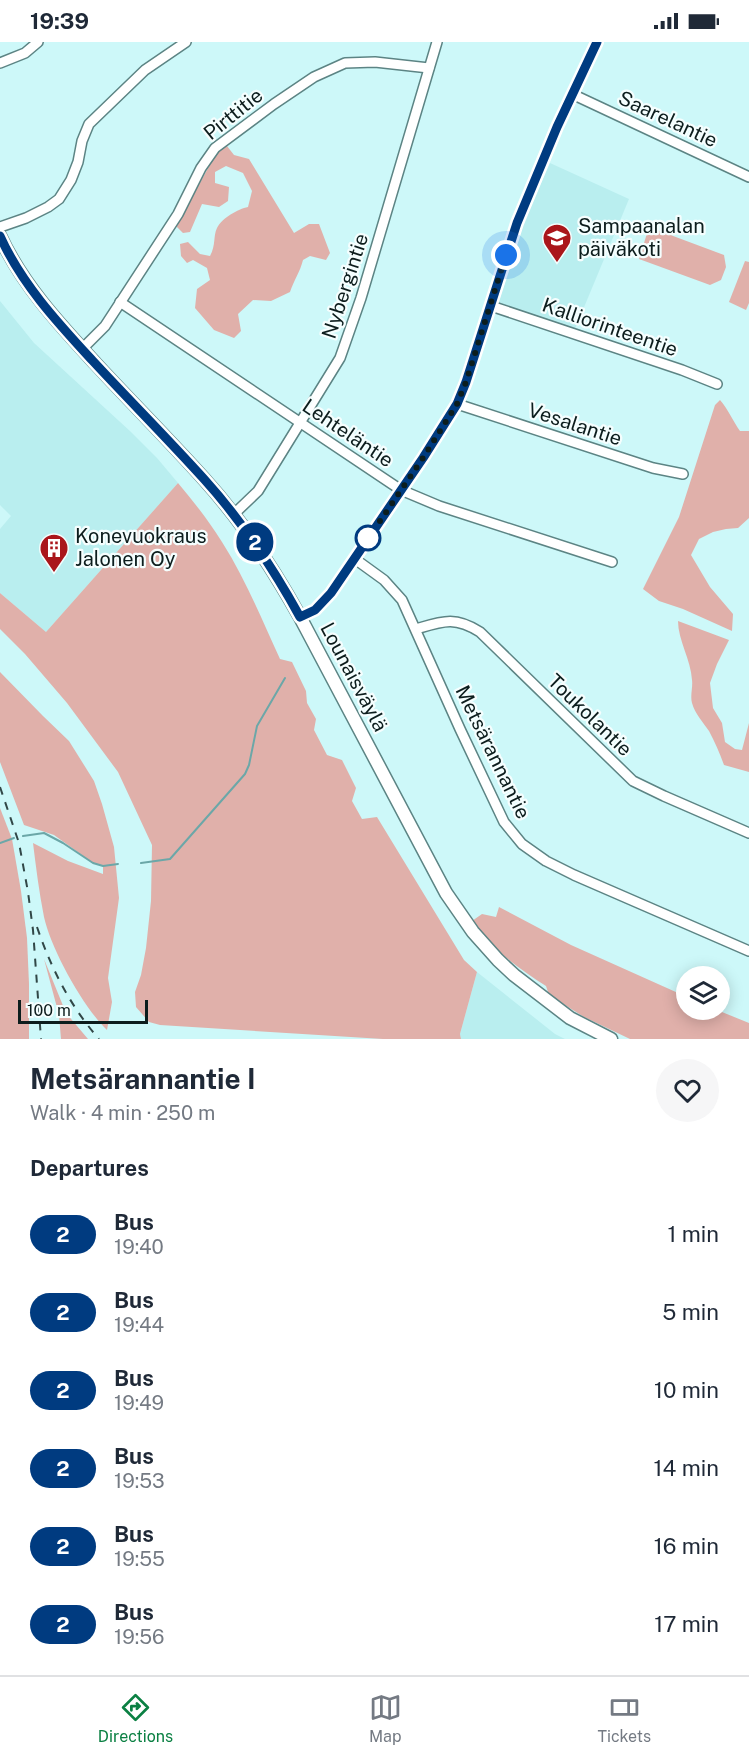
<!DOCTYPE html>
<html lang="en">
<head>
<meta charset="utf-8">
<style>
  body { margin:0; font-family:"Public Sans",sans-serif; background:#f6f6f7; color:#1f2937; height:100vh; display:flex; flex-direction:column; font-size:22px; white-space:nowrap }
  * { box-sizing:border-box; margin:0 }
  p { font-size:20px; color:#747a83 }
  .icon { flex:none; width:33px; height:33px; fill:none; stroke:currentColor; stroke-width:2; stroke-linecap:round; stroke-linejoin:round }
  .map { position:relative; height:997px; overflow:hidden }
  .panel { display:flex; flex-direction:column; background:#fff; flex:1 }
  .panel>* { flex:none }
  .badge { padding:0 12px; border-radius:20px; font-size:21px; line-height:39px }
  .controls { position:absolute; left:676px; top:924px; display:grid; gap:12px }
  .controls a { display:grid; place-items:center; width:54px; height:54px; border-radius:50%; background:#fff; box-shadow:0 3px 15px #0003; font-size:30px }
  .scale { position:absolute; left:18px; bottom:15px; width:130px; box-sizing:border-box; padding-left:6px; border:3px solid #0c1d1d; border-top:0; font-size:16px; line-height:21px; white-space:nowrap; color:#0c1d1d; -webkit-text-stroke:4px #f5fefe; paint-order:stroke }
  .you { position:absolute; width:30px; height:30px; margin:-15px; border:4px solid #fff; border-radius:50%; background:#1a73e8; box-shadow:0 0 0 9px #1a73e833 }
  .map>.badge { position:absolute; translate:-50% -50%; box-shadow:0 0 0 3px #fff }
  h2 { padding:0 30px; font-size:22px; line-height:54px }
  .round { display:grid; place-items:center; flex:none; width:63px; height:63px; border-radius:32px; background:#f6f6f7 }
  .headline { display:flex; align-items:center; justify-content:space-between; height:102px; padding:0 30px }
  h1 { font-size:28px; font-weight:700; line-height:45px }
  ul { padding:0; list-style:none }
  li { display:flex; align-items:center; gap:18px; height:78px; padding:0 30px }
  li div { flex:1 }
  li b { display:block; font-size:22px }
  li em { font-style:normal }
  li .badge { min-width:66px; font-weight:700; text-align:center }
  .status { display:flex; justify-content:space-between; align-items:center; height:42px; padding:0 30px; background:#fff; direction:ltr }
  .status svg { height:16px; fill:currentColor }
  .dock { display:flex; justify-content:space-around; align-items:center; height:84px; border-top:2px solid #e0e1e3; background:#fff; font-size:16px; color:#747a83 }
  .dock a { display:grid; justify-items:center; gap:3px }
  .dock .current { color:#0b8043 }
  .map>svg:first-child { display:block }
</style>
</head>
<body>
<div class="status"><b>19:39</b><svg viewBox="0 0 49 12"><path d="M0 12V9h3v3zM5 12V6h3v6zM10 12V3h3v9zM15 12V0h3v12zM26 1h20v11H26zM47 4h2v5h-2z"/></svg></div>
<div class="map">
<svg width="749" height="997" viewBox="0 0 749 997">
  <rect width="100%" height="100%" fill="#cdf8f9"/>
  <g fill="#b9eeef">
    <polygon points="550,121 629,157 575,287 498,262 524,180"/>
    <polygon points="0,259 34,301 131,390 157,416 178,441 46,590 0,551 0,487 11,474 0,463"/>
    <polygon points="477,930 555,992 565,997 461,997 460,992"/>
  </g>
  <g fill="#e0b0aa">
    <path d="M 227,104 L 234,113 L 249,117 L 294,191 L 309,182 L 319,182 L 330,211 L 326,218 L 310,214 L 303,218 C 300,230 294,238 290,250 L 271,259 L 253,258 L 238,272 L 241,289 L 234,296 L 214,288 L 195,266 L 197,247 L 210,238 L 207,226 L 193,218 L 187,221 L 181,214 L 180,202 L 188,200 L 200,212 L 210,214 C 216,203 213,194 217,186 C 222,176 238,167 248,165 L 252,149 L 243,131 L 226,124 L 215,130 L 215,141 L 229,145 L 228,159 L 219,165 L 202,162 L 190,190 L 183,191 L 176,184 L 217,110 Z"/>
    <polygon points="649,185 724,213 726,225 721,238 710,243 639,217"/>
    <polygon points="745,219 749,220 749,261 746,268 729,260"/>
    <path d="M 720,358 C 728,367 733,379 740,389 L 749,389 L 749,476 L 738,486 L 726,487 L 713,490 L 699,497 L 691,513 L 710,545 L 733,572 L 732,589 L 683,567 L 659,559 L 643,547 L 679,475 L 715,363 Z"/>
    <path d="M 178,441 C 194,460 209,479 222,500 C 245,536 262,578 280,617 L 292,620 L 306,649 L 307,661 L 316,677 L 314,688 L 327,713 L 342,718 L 356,746 L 352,759 L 362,777 L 377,775 L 464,918 L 477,930 L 460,992 L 461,997 L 383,997 L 160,983 L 149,980 L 136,965 L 135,950 L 141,933 L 146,906 L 151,859 L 152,803 L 118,730 L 67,661 L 25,612 L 0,587 L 0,551 L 46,590 Z"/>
    <path d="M 678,579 L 729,598 L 717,622 L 710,641 L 713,666 L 722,681 L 725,700 L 735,707 L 742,708 L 749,681 L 749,730 L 724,723 C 720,712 715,700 709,689 C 703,680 695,672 692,661 C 690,654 693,645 692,638 C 691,618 678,598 678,579 Z"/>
    <path d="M 0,630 L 43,674 L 69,699 L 94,739 L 102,762 L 114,805 L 119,856 L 108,936 L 112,960 L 107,988 C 83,965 51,907 44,875 C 39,850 36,825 33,801 L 68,819 L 103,832 L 103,824 L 93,821 L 54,793 L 24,783 L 0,720 Z"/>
    <polygon points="0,766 12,797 21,849 27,896 29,942 29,997 0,997"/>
    <path d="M 499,865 L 571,903 L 687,955 L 687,968 L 717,968 L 749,981 L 749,997 L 630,997 L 584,975 L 549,953 L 546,944 C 518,926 491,907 472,879 L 482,872 L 496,875 Z"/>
    <polygon points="44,917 66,971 88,997 61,997 59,973"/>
  </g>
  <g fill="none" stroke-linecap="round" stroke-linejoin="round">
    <g stroke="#6ba7a8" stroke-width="2">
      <polyline points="23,794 44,791 63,801 93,821 103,824 118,822"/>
      <polyline points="0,801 14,796"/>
      <polyline points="141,821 170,817 245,732 249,723 257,684 285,636"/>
    </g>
    <g stroke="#5c8484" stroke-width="12">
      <g id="minor">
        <polyline points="0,21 25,11 38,0"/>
        <polyline points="572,52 749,135"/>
        <polyline points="0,185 26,176 48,165 59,157 71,138 78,120 82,99 89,82 145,28 186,0"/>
        <polyline points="120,260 401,448 439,464 612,520"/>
        <polyline points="491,264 682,328 717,342"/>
        <polyline points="82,307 105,284 178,172 201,126 215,106 274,62 314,35 345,21 375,20 429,26"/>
        <polyline points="457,362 653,426 683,432"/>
        <polyline points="234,472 258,449 340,316 361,256 437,0"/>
        <polyline points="355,517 384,538 402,558 460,687 504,780 522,802 546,819 574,833 749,909"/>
        <polyline points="300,575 315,568 331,551 424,414 457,362 466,340 517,181 557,85 597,0"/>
        <path d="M 416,587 C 443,579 455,574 480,590 L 633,739 L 664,754 L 749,791"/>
      </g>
    </g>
    <g stroke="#5c8484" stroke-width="15">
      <path id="tertiary" d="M 0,194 C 22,242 59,282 95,321 C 131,360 169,398 204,437 C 242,479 273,526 300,575 L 446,851 L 473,890 L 498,918 L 514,933 L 570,976 L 611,997"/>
    </g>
    <use href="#minor" stroke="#fff" stroke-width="9"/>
    <use href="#tertiary" stroke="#fff" stroke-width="12"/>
    <g stroke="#314747" stroke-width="2" stroke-dasharray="8 8" stroke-linecap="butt">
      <polyline points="0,745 19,801 28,850 33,888 41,997"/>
      <path d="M 37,885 C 51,926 70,964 99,997"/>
    </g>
  </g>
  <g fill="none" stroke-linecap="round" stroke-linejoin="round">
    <g stroke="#fff" stroke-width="14">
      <path id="line" d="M 0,194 C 21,241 57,280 92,318 C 129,358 167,396 204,437 C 242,479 273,526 300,575 L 315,568 L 331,551 L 423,416 L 457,362 L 466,340 L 517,181 L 557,85 L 597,0"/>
    </g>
    <use href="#line" stroke="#003b80" stroke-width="9"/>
    <polyline stroke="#0c1d1d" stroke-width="6" stroke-dasharray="0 10.8" points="368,496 365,501 423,416 457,362 466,340 506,213"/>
  </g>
  <defs>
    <g id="school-pin" transform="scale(1.5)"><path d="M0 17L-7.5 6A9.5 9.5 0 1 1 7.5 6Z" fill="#aa161b" stroke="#f5fefe"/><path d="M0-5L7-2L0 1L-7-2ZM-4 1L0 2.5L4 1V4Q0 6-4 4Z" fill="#fff"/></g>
    <g id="building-pin" transform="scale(1.5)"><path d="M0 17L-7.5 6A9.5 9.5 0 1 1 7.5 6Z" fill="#aa161b" stroke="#f5fefe"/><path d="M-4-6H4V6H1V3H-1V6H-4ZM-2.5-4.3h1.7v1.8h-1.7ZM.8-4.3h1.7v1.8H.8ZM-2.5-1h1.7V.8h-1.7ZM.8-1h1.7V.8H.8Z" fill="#fff"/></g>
  </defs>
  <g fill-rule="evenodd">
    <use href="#school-pin" x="557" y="196"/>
    <use href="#building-pin" x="54" y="506"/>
  </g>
  <circle fill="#fff" stroke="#003b80" stroke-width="3" cx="368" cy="496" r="12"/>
  <g text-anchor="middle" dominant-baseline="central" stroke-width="4.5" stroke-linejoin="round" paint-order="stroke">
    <g font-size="20" fill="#0c1d1d" stroke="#f5fefe">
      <text transform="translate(233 72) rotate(-39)">Pirttitie</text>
      <text transform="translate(668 77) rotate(25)">Saarelantie</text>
      <text transform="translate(345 244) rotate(-72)">Nybergintie</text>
      <text transform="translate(610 285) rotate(19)">Kalliorinteentie</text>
      <text transform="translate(575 382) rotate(18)">Vesalantie</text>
      <text transform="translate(348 391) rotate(34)">Lehteläntie</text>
      <text transform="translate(354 635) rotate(62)">Lounaisväylä</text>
      <text transform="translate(590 673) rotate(44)">Toukolantie</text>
      <text transform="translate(493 710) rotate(64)">Metsärannantie</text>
    </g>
    <g font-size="20" fill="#0c1d1d" stroke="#f5fefe" text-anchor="start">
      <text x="578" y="184">Sampaanalan<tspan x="578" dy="23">päiväkoti</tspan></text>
      <text x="75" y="494">Konevuokraus<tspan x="75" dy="23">Jalonen Oy</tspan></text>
    </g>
  </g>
</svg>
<div class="controls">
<a><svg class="icon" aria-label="layers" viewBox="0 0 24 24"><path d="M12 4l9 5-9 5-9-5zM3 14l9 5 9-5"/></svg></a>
</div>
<div class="scale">100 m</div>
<div class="you" style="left:506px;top:213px"></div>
<b class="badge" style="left:255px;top:500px;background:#003b80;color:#fff">2</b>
</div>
<section class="panel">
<div class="headline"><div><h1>Metsärannantie I</h1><p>Walk · 4 min · 250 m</p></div><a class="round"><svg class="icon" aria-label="heart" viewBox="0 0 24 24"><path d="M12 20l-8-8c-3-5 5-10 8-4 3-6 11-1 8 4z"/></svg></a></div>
<h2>Departures</h2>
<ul>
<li><span class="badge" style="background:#003b80;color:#fff">2</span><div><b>Bus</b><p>19:40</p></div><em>1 min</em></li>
<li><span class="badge" style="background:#003b80;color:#fff">2</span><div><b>Bus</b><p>19:44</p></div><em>5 min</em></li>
<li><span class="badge" style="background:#003b80;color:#fff">2</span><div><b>Bus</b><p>19:49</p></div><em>10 min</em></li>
<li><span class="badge" style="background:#003b80;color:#fff">2</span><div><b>Bus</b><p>19:53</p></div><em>14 min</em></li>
<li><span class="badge" style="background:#003b80;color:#fff">2</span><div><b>Bus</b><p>19:55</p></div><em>16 min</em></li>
<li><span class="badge" style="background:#003b80;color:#fff">2</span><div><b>Bus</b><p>19:56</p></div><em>17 min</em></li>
</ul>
</section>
<nav class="dock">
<a class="current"><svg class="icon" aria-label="directions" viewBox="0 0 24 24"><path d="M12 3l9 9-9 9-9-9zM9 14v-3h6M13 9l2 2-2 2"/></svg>Directions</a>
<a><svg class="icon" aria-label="map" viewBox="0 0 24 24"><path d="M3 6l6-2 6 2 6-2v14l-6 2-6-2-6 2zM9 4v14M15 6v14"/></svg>Map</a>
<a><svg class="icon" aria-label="tickets" viewBox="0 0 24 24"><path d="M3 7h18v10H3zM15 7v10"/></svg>Tickets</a>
</nav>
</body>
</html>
